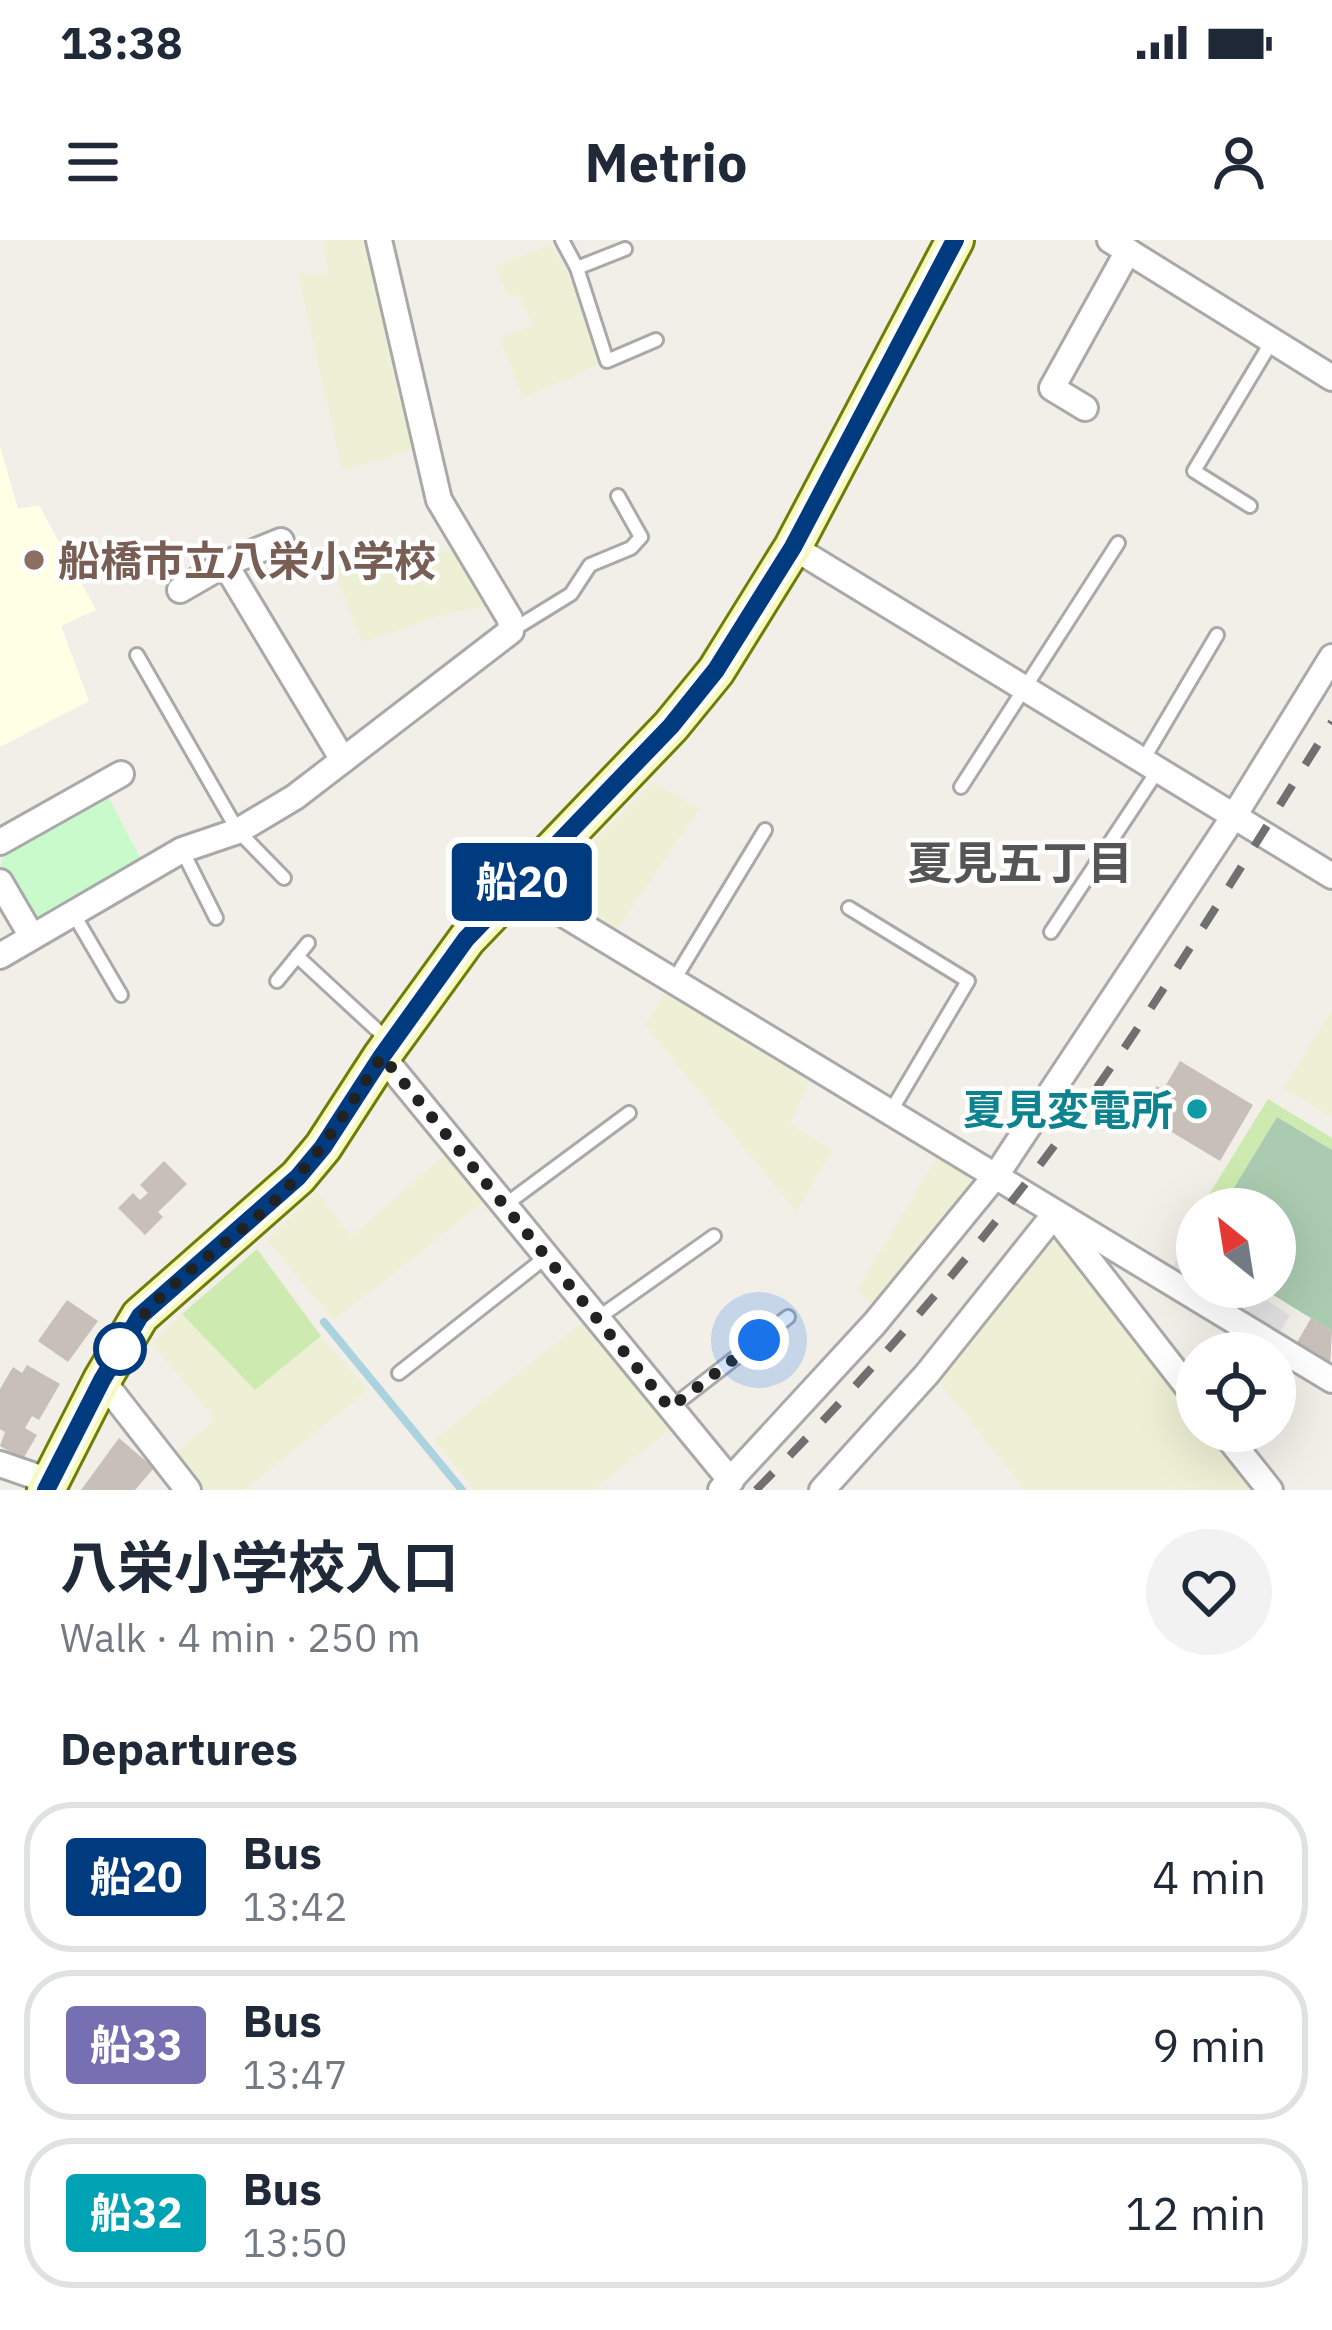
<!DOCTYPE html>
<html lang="en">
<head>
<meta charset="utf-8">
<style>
  body { margin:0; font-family:"IBM Plex Sans","Noto Sans JP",sans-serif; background:#f2f2f3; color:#1f2937; height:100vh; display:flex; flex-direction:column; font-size:45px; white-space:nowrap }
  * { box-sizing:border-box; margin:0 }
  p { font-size:39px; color:#747a83 }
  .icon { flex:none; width:66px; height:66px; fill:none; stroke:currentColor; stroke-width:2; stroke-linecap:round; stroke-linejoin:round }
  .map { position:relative; height:1250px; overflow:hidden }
  .side { display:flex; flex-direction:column; background:#fff; flex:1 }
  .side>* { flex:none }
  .badge { padding:0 24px; border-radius:9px; font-size:42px; line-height:78px }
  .needle { width:78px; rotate:330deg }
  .tools { position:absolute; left:1176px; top:948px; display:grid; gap:24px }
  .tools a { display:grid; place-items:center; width:120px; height:120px; border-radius:50%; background:#fff; box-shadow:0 12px 48px #0002; font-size:60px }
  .you { position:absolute; width:60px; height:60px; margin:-30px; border:9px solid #fff; border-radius:50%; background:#1a73e8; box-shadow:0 0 0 18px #1a73e833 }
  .map>.badge { position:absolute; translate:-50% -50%; box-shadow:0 0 0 6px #fff }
  h2 { padding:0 60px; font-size:45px; line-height:108px }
  .round { display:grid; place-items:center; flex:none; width:126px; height:126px; border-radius:63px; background:#f2f2f3 }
  .overview { display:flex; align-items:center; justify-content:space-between; height:204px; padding:0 60px }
  h1 { font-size:57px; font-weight:700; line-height:90px }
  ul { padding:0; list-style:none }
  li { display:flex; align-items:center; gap:36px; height:150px; margin:0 24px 18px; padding:0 36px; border:6px solid #e0e1e3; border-radius:48px }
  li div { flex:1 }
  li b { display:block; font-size:45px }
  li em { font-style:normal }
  li .badge { min-width:132px; font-weight:700; text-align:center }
  .status { display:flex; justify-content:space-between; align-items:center; height:84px; padding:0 60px; background:#fff; direction:ltr }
  .status svg { height:33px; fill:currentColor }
  header { display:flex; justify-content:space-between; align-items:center; height:156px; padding:0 60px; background:#fff; font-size:54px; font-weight:700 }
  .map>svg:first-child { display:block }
</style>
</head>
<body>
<div class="status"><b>13:38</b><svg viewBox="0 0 49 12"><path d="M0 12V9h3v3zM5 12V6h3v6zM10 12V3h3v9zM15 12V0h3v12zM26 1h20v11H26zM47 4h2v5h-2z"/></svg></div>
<header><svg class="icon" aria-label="menu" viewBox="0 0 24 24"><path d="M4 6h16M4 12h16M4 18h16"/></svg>Metrio<svg class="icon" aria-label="person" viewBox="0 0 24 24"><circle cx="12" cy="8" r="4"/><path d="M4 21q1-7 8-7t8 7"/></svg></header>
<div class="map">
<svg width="1332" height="1250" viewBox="0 0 1332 1250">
  <rect width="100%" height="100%" fill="#f2efe9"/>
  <polygon fill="#ffffe5" points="0,206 18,269 39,265 96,370 61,386 89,461 0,507"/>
  <g fill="#eef0d5">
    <polygon points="323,0 364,0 415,210 342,230 298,34 329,35"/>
    <polygon points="551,4 566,29 600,124 523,158 500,98 533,86 519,54 508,56 495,26"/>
    <polygon points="405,296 414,320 456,308 491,365 439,376 362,402 328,315"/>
    <polygon points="653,542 699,569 615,692 552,656 547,647"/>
    <polygon points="665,753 809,841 790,884 832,910 796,972 645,785"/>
    <polygon points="1332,769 1332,877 1284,848"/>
    <polygon points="448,912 486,960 334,1080 267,1000 317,951 351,997"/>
    <polygon points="939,914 969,935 974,945 873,1065 857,1050"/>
    <polygon points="1053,1001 1072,1014 1197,1178 1197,1191 1207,1191 1254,1250 1025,1250 939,1142"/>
    <polygon points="182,1074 255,1149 321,1096 368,1150 244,1250 203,1250 175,1214 215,1179 152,1104"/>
    <polygon points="585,1080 669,1190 593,1250 474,1250 434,1200"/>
  </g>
  <g fill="#cdebb0">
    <polygon points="1268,859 1332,898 1332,910 1277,877 1221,969 1200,969"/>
    <polygon points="257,1009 321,1096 255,1150 182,1074"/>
  </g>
  <polygon fill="#aacbaf" points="1277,877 1332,910 1332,1091 1260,1047 1275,1047 1275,969 1221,969"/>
  <polygon fill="#c8facc" points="107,554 143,624 38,679 27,675 0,629 5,607"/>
  <polygon fill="#e2e2e2" points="1183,1009 1197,1018 1197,1047 1245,1047 1290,1075 1276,1099 1169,1033"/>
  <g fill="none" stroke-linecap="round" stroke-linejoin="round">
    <polyline stroke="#aad3df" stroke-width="8" points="324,1082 462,1250"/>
  </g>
  <g fill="#c7bfb8">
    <polygon points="1180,821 1253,865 1220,921 1140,873 1157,846 1163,850"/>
    <polygon points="164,921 187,944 158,972 163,977 145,995 118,968 133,953 140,960 148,953 140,945"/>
    <polygon points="67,1060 98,1081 68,1122 38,1101"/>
    <polygon points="1311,1078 1332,1091 1330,1126 1295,1106"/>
    <polygon points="27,1125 60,1144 39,1180 32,1176 25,1188 37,1195 23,1219 0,1206 5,1192 0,1189 0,1149 13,1127 22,1133"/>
    <polygon points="119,1198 154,1228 135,1250 81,1250"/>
  </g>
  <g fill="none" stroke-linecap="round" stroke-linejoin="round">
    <g stroke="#a9a9a9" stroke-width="18">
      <g id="lane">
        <polyline points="562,0 577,28 607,121 656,100"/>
        <polyline points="577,28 625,9"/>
        <polyline points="1250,266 1194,231 1272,101"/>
        <polyline points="511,391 571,354 590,325 631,308 641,297 618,256"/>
        <polyline points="137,415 238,591 284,638"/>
        <polyline points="1143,520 1217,395"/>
        <polyline points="961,547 1118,303"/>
        <polyline points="182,610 216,678"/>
        <polyline points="849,668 968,741 891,871"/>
        <polyline points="73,673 121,755"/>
        <polyline points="1051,692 1158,530"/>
        <polyline points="297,716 389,801"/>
        <polyline points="674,740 765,590"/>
        <polyline points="277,741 308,703"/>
        <polyline points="505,965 629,873"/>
        <polyline points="598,1078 714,996"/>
        <polyline points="399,1133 546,1017"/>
        <polyline points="672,1167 788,1077"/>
      </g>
    </g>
    <g stroke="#a9a9a9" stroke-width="30">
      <g id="street">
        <polyline points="1110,0 1332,138"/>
        <polyline points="1085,168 1052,148 1128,11"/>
        <polyline points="793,307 1332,636"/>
        <polyline points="225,324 343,520"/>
        <polyline points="180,350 225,324 281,301"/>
        <polyline points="0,602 121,534"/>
        <polyline points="0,642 31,695"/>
        <polyline points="517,646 1332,1140"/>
        <polyline points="0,716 182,610 238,591 295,557 511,391 510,379 439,260 379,0"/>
        <polyline points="382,816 731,1241"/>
        <polyline points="102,1140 188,1250"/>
        <polyline points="1223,1191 1270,1250"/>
        <polyline points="0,1224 49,1241"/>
        <polyline points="721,1250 875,1083 997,934 1234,576 1332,417"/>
        <polyline points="822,1250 927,1134 1054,975 1197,1159"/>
      </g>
    </g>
    <g stroke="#707d05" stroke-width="42">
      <polyline id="secondary" points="46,1250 102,1140 140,1076 298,937 323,907 382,816 467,699 671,486 716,431 793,307 955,0"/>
    </g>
    <use href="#lane" stroke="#fff" stroke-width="12"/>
    <use href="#street" stroke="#fff" stroke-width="24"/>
    <use href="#secondary" stroke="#f7fabf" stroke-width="36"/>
    <path stroke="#707070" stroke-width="8" stroke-dasharray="24 24" stroke-linecap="butt" d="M 756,1250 C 891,1114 1017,965 1125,807 C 1197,700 1264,590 1332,482"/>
  </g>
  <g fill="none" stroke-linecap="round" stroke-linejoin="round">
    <g stroke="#fff" stroke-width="27">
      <polyline id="line" points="46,1250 102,1140 140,1076 298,937 323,907 382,816 466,699 671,486 716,430 793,307 955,0"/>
    </g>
    <use href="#line" stroke="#003b80" stroke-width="18"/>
    <path stroke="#222" stroke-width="12" stroke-dasharray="0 21.6" d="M 120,1109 C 153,1048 222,1011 272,963 C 317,921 348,868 382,816 L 670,1168 L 759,1100"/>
  </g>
  <circle fill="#8d6e63" stroke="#fff" stroke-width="4.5" cx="34" cy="320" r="12"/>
  <circle fill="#0f9aa8" stroke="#fff" stroke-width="4.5" cx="1197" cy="869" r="12"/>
  <circle fill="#fff" stroke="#003b80" stroke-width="6" cx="120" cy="1109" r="24"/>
  <g text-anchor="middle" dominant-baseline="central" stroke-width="9" stroke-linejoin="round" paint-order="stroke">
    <g font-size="42" font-weight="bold" fill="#785e54" stroke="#fff" text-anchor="start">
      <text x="58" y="320">船橋市立八栄小学校</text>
    </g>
    <g font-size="42" font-weight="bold" fill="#0d838f" stroke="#fff" text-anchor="end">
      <text x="1173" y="869">夏見変電所</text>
    </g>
    <g font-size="45" font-weight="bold" fill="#555" stroke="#fff">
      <text x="1020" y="622">夏見五丁目</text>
    </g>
  </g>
</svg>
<div class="tools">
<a><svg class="needle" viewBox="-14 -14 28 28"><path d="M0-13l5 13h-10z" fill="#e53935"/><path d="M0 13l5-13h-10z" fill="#747a83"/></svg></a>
<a><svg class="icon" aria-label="locate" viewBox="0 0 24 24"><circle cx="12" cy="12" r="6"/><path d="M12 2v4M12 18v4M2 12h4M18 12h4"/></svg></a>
</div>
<div class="you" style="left:759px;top:1100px"></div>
<b class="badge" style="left:522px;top:642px;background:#003b80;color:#fff">船20</b>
</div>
<section class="side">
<div class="overview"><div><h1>八栄小学校入口</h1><p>Walk · 4 min · 250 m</p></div><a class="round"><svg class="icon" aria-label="heart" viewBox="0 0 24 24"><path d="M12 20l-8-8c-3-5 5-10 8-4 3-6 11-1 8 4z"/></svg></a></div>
<h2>Departures</h2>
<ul>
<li><span class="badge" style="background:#003b80;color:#fff">船20</span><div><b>Bus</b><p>13:42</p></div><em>4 min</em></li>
<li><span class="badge" style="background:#7670b3;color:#fff">船33</span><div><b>Bus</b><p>13:47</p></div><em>9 min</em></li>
<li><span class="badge" style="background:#00a3b4;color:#fff">船32</span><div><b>Bus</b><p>13:50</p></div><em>12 min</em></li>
</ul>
</section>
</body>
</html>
